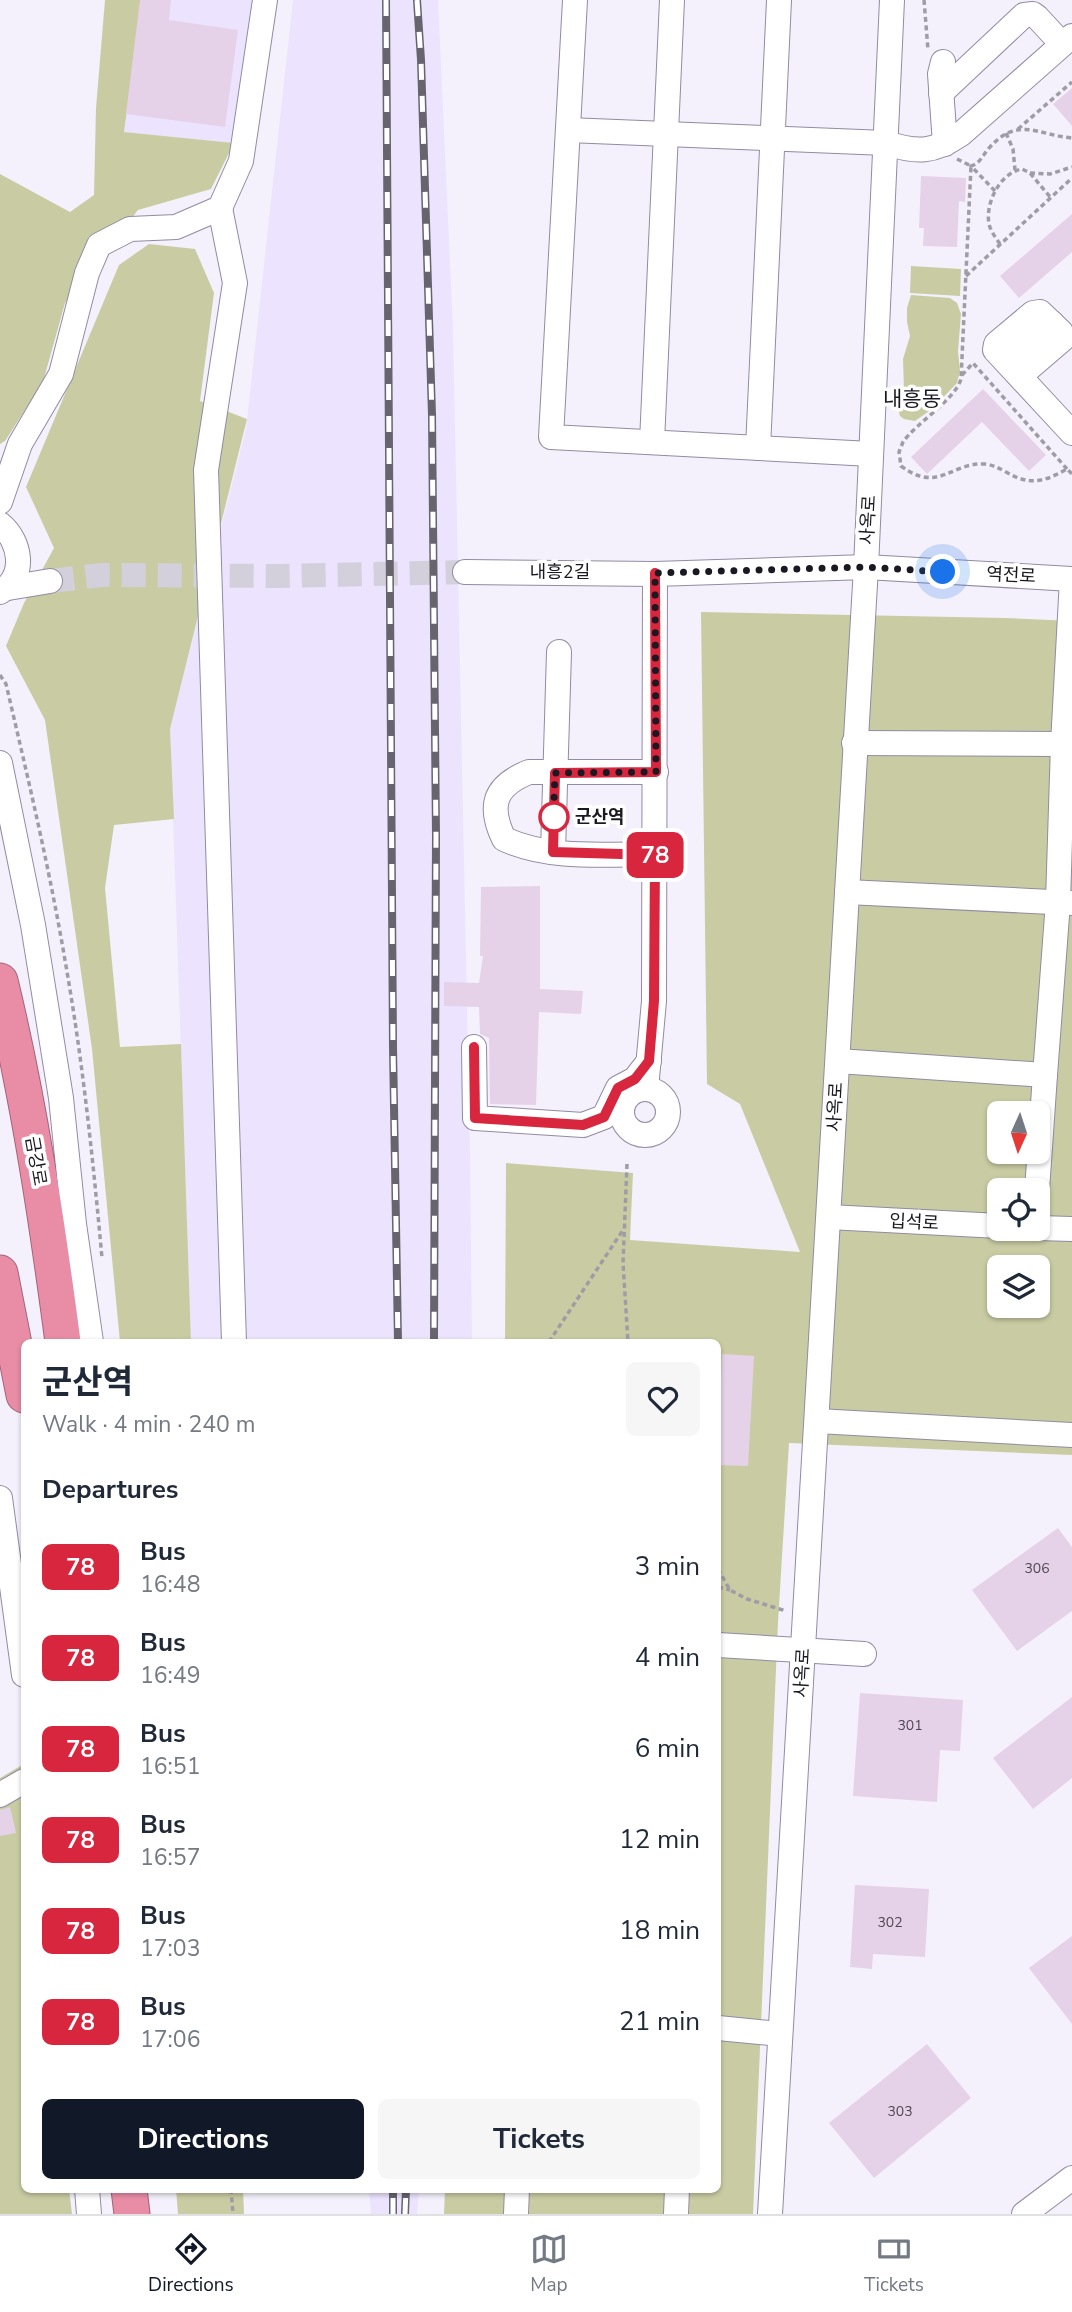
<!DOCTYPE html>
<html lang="en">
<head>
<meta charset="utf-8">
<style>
  body { margin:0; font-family:"Nunito Sans","Noto Sans KR",sans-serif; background:#f6f6f7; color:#1f2937; height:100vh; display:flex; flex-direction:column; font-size:26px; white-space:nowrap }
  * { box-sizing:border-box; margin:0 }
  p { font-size:23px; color:#747a83 }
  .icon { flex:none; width:38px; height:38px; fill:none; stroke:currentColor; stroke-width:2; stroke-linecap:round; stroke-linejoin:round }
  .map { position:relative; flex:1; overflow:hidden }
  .sheet { position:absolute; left:21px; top:1339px; width:700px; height:854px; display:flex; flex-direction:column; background:#fff; border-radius:10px; box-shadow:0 2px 5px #0004 }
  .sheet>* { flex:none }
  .badge { padding:0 14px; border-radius:10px; font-size:24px; line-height:46px }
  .needle { width:46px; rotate:183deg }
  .buttons { position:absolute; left:987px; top:1101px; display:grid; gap:14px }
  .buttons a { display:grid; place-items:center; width:63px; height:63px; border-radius:10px; background:#fff; box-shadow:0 2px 5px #0004; font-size:35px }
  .you { position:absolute; width:35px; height:35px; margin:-18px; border:5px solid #fff; border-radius:50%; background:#1a73e8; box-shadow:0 0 0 10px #1a73e833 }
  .map>.badge { position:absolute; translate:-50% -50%; box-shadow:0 0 0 4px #fff }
  h2 { padding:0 21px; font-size:26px; line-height:63px }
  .round { display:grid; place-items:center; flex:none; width:74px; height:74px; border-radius:10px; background:#f6f6f7 }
  .headline { display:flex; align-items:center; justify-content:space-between; height:119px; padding:0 21px }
  h1 { font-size:33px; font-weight:700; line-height:52px }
  .button { display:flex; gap:14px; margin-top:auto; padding:14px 21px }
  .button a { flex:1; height:80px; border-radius:10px; background:#111827; color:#fff; font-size:28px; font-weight:700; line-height:80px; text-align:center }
  .button a+a { background:#f6f6f7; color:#1f2937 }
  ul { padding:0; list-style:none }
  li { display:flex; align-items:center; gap:21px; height:91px; padding:0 21px }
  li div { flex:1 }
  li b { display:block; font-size:26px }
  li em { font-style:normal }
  li .badge { min-width:77px; font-weight:700; text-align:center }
  .tabs { display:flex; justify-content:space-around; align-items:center; height:98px; border-top:2px solid #e0e1e3; background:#fff; font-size:19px; color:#747a83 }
  .tabs a { display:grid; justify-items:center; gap:4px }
  .tabs .on { color:#111827 }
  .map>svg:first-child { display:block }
</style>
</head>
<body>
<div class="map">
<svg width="1072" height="2214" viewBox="0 0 1072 2214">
  <rect width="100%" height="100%" fill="#f4f1fc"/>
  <g fill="#ece3ff">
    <polygon points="141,0 252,0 234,143 124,132"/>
    <polygon points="293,0 438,0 453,330 470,1153 472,1342 191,1342 170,729 246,429"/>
    <polygon points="369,2189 419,2189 417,2214 371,2214"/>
  </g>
  <g fill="#c9cca3" fill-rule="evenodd">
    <polygon points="105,0 142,0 124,132 234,143 211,189 138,210 65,303 43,382 5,441 0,444 0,174 70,212 94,195 96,108"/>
    <polygon points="149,244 195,249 214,293 200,401 247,419 170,729 174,819 114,825 105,888 120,1047 181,1044 191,1342 120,1342 92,1049 45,720 6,646 24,603 54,548 26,487 119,265"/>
    <polygon points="911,266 961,269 960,296 910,293"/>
    <polygon points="911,295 950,298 957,303 961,314 958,351 960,371 957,383 932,409 915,421 904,419 900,416 898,408 904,390 903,359 910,336 907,322 907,308"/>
    <path d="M 701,612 L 1006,618 L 1072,621 L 1072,1455 L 789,1443 L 778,1622 L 753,2214 L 444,2214 L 445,2189 L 718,2189 L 718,1342 L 505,1342 L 506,1163 L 633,1173 L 630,1240 L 800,1252 L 740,1104 L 707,1084 ZM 999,1113 L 1038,1113 L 1038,1152 L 999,1152 ZM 999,1190 L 1038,1190 L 1038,1228 L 999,1228 ZM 999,1267 L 1038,1267 L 1038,1306 L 999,1306 Z"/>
    <polygon points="22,1765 24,1784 24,2189 69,2189 72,2214 0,2214 0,1778"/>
    <polygon points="176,2189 243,2189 244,2214 178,2214"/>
  </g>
  <g fill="#e6d2e8">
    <polygon points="140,0 171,0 169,20 238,30 225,127 126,114"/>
    <polygon points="1072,88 1072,126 1053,104"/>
    <polygon points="921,176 966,178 965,202 959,201 957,247 923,246 924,228 919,228"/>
    <polygon points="1072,214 1072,252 1019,298 1000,276"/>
    <polygon points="983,389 1046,455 1029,471 982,422 927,474 911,457"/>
    <polygon points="540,886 540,989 583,991 581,1014 539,1012 536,1105 490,1104 489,1038 480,1034 479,1007 444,1006 444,982 479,983 483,956 480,956 481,887"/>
    <polygon points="722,1354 754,1356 748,1466 718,1465"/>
    <polygon points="1058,1528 1072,1547 1072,1611 1017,1651 972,1590"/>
    <polygon points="860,1693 963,1700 960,1751 940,1750 937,1802 853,1796"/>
    <polygon points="1072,1697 1072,1778 1033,1809 993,1758"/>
    <polygon points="10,1807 16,1833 0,1836 0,1810"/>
    <polygon points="855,1885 929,1889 925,1957 873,1954 872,1969 850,1967"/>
    <polygon points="1072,1936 1072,2024 1029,1968"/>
    <polygon points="927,2044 971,2098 874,2178 829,2123"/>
  </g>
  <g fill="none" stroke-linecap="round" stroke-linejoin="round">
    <polyline stroke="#d3d0db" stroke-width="24" stroke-dasharray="24 12" stroke-linecap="butt" points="50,581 102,575 278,576 465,572"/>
    <g stroke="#938aa3" stroke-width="26">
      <g id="minor">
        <polyline points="575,0 551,437 871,454"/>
        <polyline points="943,62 940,74 945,144"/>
        <polyline points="941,93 1024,15 1033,14 1037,17 1062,44"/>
        <path d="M 568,130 L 886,143 C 917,153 933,153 961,134 L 1072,36"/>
        <polyline points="220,208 235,283 206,470 234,1342"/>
        <polyline points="1007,362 1052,323"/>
        <polyline points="1020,376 1062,340 1061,332 1040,312 1033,313 996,344 995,350 1072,433"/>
        <polyline points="652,442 672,0"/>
        <polyline points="758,448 779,0"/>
        <polyline points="0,502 20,444 61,374 87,273 99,245 130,229 176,227 220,208 241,161 265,0"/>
        <path d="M 0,524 C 21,541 27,577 0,592"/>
        <polyline points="465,572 655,574 866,567 1072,579"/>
        <polyline points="8,588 50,581"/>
        <polyline points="1063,744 1072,579"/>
        <polyline points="0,763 33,925 61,1098 74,1224 91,1342"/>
        <polyline points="553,852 559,652"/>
        <path d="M 655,854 C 605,854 550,860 504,839 C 488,806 494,786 529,772 L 656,772"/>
        <polyline points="847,892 1072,903"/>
        <polyline points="474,1047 475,1118 583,1125 604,1117 618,1088 635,1079 649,1061"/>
        <polyline points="838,1061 1045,1075 1058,902 1063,744 854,743"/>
        <circle cx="645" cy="1112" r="23"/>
        <polyline points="646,1089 654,1001 655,574"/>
        <polyline points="1037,1190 1045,1075"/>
        <polyline points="829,1217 999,1226"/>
        <polyline points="1038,1228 1072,1229"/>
        <polyline points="817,1421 1072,1435"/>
        <polyline points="0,1498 24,1675"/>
        <polyline points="718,1645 864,1654"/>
        <polyline points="0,1795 24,1781"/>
        <polyline points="718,2028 780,2034"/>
        <polyline points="87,2189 89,2214"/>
        <polyline points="516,2214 517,2189"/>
        <polyline points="676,2214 677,2189"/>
        <polyline points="770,2214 866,567 892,0"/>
        <polyline points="1024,2214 1072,2178"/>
      </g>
    </g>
    <g stroke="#a16478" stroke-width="37">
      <g id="highway">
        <path d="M 0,981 C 29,1100 47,1221 63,1342"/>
        <polyline points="0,1273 24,1395"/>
        <polyline points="129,2189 132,2214"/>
      </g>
    </g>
    <g stroke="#9f9ca6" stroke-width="3.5" stroke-dasharray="5 3.5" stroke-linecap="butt">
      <polyline points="924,0 928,50"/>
      <polyline points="1018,129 1072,82"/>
      <polyline points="1006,133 1013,149 1015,170"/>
      <path d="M 957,159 L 971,166 L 961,379 C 955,400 916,423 903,442 L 899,452 L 901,466 C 939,494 951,462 985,464 C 993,465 999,468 1006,472 C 1030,486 1044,482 1067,469 L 1072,474"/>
      <polyline points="1030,173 1050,174 1072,167"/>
      <path d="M 995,191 L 971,166 C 981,163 983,154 990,147 C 1018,116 1038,135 1072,138"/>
      <path d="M 1000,244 C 996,238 991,232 989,224 C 985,203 1000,173 1022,169 L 1030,173 L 1051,198"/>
      <polyline points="966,276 1072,178"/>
      <polyline points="962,375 973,363 1067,469"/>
      <path d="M 0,675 L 6,684 C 28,778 50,871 66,966 C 83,1063 93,1160 102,1258"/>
      <polyline points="627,1164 623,1263 628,1342"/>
      <polyline points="549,1342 623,1230"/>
      <polyline points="718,1569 730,1590 747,1599 786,1611"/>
      <polyline points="718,1587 730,1590"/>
      <polyline points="231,2189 233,2214"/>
    </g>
    <use href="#minor" stroke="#fff" stroke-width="24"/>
    <use href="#highway" stroke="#e98da7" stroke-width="35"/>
    <g stroke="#67646d" stroke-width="8">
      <g id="rail">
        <polyline points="386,0 393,1047 398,1342"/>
        <polyline points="417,0 421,60 432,415 436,836 434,1342"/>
        <polyline points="393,2214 393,2189"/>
        <polyline points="405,2214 406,2189"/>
      </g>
    </g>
    <use href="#rail" stroke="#fff" stroke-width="5" stroke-dasharray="16" stroke-linecap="butt"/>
  </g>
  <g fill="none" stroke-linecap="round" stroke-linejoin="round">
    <g stroke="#fff" stroke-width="16">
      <polyline id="line" points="474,1047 475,1118 583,1125 604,1117 618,1088 635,1079 649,1061 654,1001 655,855 553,852 555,773 656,772 655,573"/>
    </g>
    <use href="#line" stroke="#d7263d" stroke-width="10"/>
    <polyline stroke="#1b1821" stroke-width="7" stroke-dasharray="0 12.6" points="554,817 553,826 555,773 656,772 655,573 866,567 943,572"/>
  </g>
  <circle fill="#fff" stroke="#d7263d" stroke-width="3.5" cx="554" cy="817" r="14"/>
  <g text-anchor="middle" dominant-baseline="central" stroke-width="7" stroke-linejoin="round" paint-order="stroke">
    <g font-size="14" fill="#4e4653">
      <text x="1037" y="1568">306</text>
      <text x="910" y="1725">301</text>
      <text x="890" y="1922">302</text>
      <text x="900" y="2111">303</text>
    </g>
    <g font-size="18" fill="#1b1821" stroke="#fff">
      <text transform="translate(868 520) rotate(-87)">사옥로</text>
      <text x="560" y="572">내흥2길</text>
      <text transform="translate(1011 575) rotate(3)">역전로</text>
      <text transform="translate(835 1107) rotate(-87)">사옥로</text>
      <text transform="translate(36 1161) rotate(80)">금강로</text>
      <text transform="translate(914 1222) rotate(3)">입석로</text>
      <text transform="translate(802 1673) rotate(-87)">사옥로</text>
    </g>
    <g font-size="18" font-weight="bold" fill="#1b1821" stroke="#fff" text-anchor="start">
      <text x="575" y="817">군산역</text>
    </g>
    <g font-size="21" fill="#1b1821" stroke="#fff">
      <text x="912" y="399">내흥동</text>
    </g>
  </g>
</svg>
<div class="buttons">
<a><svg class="needle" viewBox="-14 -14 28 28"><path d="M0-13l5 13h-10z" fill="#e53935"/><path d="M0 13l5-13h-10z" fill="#747a83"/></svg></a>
<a><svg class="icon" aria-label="locate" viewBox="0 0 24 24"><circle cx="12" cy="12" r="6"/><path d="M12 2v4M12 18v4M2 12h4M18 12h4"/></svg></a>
<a><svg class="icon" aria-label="layers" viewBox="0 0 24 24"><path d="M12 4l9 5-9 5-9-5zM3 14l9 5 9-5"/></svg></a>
</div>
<div class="you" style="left:943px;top:572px"></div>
<b class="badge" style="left:655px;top:855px;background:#d7263d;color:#fff">78</b>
<section class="sheet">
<div class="headline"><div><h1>군산역</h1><p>Walk · 4 min · 240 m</p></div><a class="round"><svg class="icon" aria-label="heart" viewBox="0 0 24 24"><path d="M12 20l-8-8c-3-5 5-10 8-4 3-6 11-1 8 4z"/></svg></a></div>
<h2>Departures</h2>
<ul>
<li><span class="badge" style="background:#d7263d;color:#fff">78</span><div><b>Bus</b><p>16:48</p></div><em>3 min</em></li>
<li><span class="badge" style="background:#d7263d;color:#fff">78</span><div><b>Bus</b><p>16:49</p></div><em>4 min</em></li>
<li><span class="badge" style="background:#d7263d;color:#fff">78</span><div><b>Bus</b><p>16:51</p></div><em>6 min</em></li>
<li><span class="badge" style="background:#d7263d;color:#fff">78</span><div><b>Bus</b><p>16:57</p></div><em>12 min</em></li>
<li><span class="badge" style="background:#d7263d;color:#fff">78</span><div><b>Bus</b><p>17:03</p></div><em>18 min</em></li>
<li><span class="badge" style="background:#d7263d;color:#fff">78</span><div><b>Bus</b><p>17:06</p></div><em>21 min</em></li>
</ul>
<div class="button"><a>Directions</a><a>Tickets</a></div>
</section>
</div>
<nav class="tabs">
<a class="on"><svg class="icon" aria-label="directions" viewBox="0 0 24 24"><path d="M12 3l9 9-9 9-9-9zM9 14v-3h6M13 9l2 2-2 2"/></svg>Directions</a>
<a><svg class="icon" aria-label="map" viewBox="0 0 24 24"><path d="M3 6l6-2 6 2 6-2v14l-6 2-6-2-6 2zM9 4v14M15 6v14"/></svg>Map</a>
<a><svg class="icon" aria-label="tickets" viewBox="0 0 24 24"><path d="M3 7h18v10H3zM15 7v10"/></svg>Tickets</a>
</nav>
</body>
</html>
